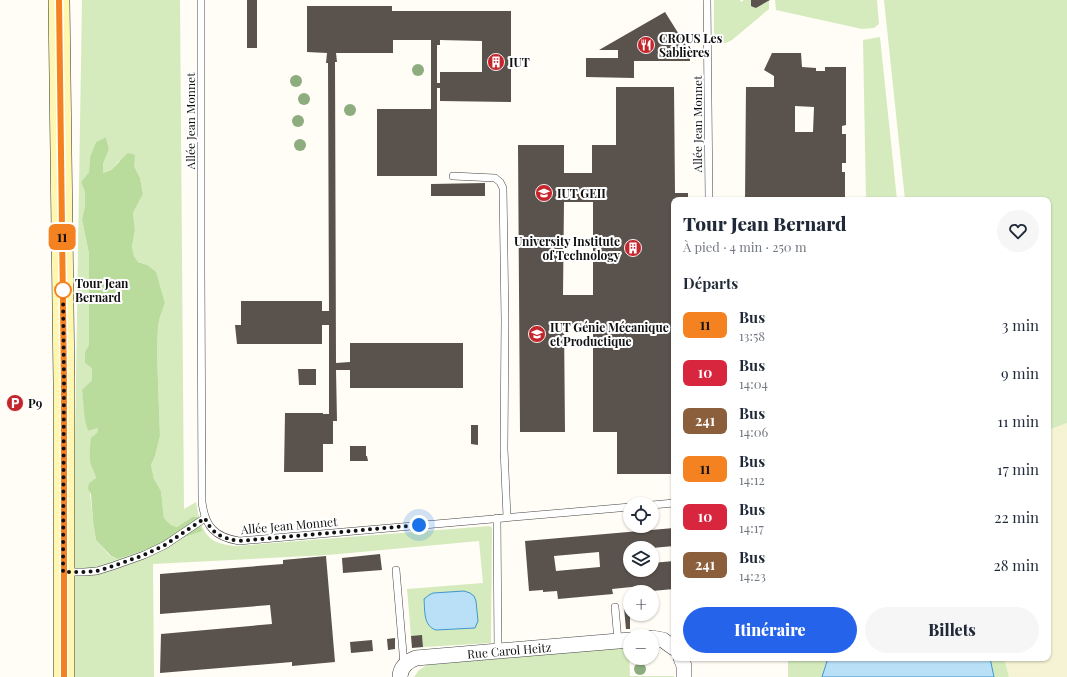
<!DOCTYPE html>
<html lang="fr">
<head>
<meta charset="utf-8">
<style>
  body { margin:0; font-family:"Playfair Display",serif; background:#f6f6f7; color:#1f2937; height:100vh; display:flex; flex-direction:column; font-size:15px; white-space:nowrap }
  * { box-sizing:border-box; margin:0 }
  p { font-size:13px; color:#747a83 }
  .icon { flex:none; width:22px; height:22px; fill:none; stroke:currentColor; stroke-width:2; stroke-linecap:round; stroke-linejoin:round }
  .map { position:relative; flex:1; overflow:hidden }
  .drawer { position:absolute; left:671px; top:197px; width:380px; height:464px; display:flex; flex-direction:column; background:#fff; border-radius:8px; box-shadow:0 1px 3px #0004 }
  .drawer>* { flex:none }
  .badge { padding:0 8px; border-radius:6px; font-size:14px; line-height:26px }
  .buttons { position:absolute; left:623px; top:497px; display:grid; gap:8px }
  .buttons a { display:grid; place-items:center; width:36px; height:36px; border-radius:50%; background:#fff; box-shadow:0 1px 3px #0004; font-size:20px }
  .you { position:absolute; width:20px; height:20px; margin:-10px; border:3px solid #fff; border-radius:50%; background:#1a73e8; box-shadow:0 0 0 6px #1a73e833 }
  .map>.badge { position:absolute; translate:-50% -50%; box-shadow:0 0 0 2px #fff }
  h2 { padding:0 12px; font-size:15px; line-height:36px }
  .round { display:grid; place-items:center; flex:none; width:42px; height:42px; border-radius:21px; background:#f6f6f7 }
  .summary { display:flex; align-items:center; justify-content:space-between; height:68px; padding:0 12px }
  h1 { font-size:19px; font-weight:800; line-height:30px }
  .action { display:flex; gap:8px; margin-top:auto; padding:8px 12px }
  .action a { flex:1; height:46px; border-radius:24px; background:#2563eb; color:#fff; font-size:16px; font-weight:800; line-height:46px; text-align:center }
  .action a+a { background:#f6f6f7; color:#1f2937 }
  ul { padding:0; list-style:none }
  li { display:flex; align-items:center; gap:12px; height:48px; padding:0 12px }
  li div { flex:1 }
  li b { display:block; font-size:15px }
  li em { font-style:normal }
  li .badge { min-width:44px; font-weight:700; text-align:center }
  .map>svg:first-child { display:block }
</style>
</head>
<body>
<div class="map">
<svg width="1067" height="677" viewBox="0 0 1067 677">
  <rect width="100%" height="100%" fill="#fffdf5"/>
  <polygon fill="#f6f3d4" points="1067,423 1067,677 1009,677 1004,658 1048,658 1048,430"/>
  <g fill="#d5ebbd" fill-rule="evenodd">
    <path d="M 82,0 L 180,0 L 184,509 L 196,502 C 201,530 205,544 236,546 L 490,526 L 492,528 L 491,643 L 423,647 L 422,636 L 411,636 L 407,589 L 483,583 L 479,541 L 328,555 L 153,564 L 154,677 L 75,677 L 73,566 ZM 106,137 L 109,149 L 103,164 L 103,173 L 111,170 L 119,161 L 134,166 L 140,178 L 143,194 L 133,213 L 135,230 L 132,247 L 134,256 L 138,262 L 147,265 L 159,283 L 165,303 L 160,317 L 158,326 L 157,353 L 160,436 L 155,456 L 151,465 L 154,479 L 161,491 L 164,518 L 171,525 L 177,527 L 192,517 L 203,531 L 118,559 L 110,556 L 96,540 L 93,521 L 89,483 L 96,478 L 95,472 L 91,465 L 98,428 L 88,431 L 82,391 L 92,380 L 92,367 L 85,363 L 85,352 L 89,346 L 89,254 L 82,219 L 85,206 L 85,192 L 81,182 L 89,172 L 90,157 L 96,142 Z"/>
    <polygon points="714,0 740,0 741,2 744,0 751,0 751,6 753,7 756,8 769,1 769,9 732,40 726,43 721,43 718,41 714,36"/>
    <polygon points="775,0 877,0 879,24 874,28 862,29 776,10"/>
    <polygon points="884,0 1067,0 1067,423 1048,430 1048,200 905,200"/>
    <polygon points="880,37 897,200 866,200 863,40"/>
    <polygon points="629,647 630,676 674,676 674,677 414,677 419,670 427,665"/>
    <polygon points="788,658 1004,658 1009,677 788,677"/>
  </g>
  <path fill="#b9dc9c" d="M 106,137 L 109,149 L 103,164 L 103,173 L 111,170 L 128,153 L 135,155 L 134,166 L 140,178 L 143,194 L 133,213 L 135,230 L 132,247 L 134,256 L 138,262 L 147,265 L 156,272 L 165,303 L 160,317 L 158,326 L 157,353 L 160,436 L 155,456 L 151,465 L 154,479 L 161,491 L 164,518 L 171,525 L 177,527 L 192,517 L 197,517 L 201,528 L 203,531 L 118,559 L 111,556 L 96,540 L 93,521 L 91,494 L 88,489 L 89,483 L 96,478 C 95,473 93,470 91,465 C 89,457 90,446 91,438 L 97,433 L 98,428 L 88,431 L 85,420 L 82,390 L 92,380 L 92,368 L 85,363 L 85,352 L 89,345 L 89,254 L 82,219 L 85,206 L 85,192 L 81,182 L 89,172 L 90,157 L 96,142 Z"/>
  <g fill="#b9e0f7" stroke="#3f96cf">
    <path d="M 464,591 L 470,593 L 474,596 L 476,601 L 478,621 L 475,628 L 436,630 C 423,626 425,610 424,599 L 429,595 L 433,593 Z"/>
    <polygon points="828,658 990,658 994,677 822,677"/>
  </g>
  <g fill="#5a524d" fill-rule="evenodd">
    <rect x="247" y="0" width="10" height="48"/>
    <polygon points="751,0 770,0 756,8 753,7 751,6"/>
    <path d="M 307,6 L 392,6 L 392,11 L 511,11 L 511,102 L 440,101 L 440,88 L 437,88 L 437,176 L 377,176 L 377,109 L 431,109 L 431,40 L 393,40 L 393,53 L 336,53 L 337,62 L 335,62 L 336,363 L 350,362 L 350,343 L 463,343 L 463,388 L 350,388 L 350,370 L 336,370 L 337,421 L 333,421 L 333,444 L 323,444 L 323,472 L 284,472 L 285,413 L 323,413 L 323,414 L 329,414 L 329,325 L 322,325 L 322,344 L 237,344 L 235,325 L 241,325 L 241,301 L 322,301 L 322,311 L 329,311 L 328,63 L 326,63 L 327,53 L 307,52 ZM 440,40 L 482,41 L 482,72 L 440,72 L 440,83 L 437,83 L 437,45 L 440,45 Z"/>
    <polygon points="665,12 690,52 690,61 634,61 634,78 586,77 586,58 618,58 618,50 599,50"/>
    <path d="M 772,53 L 801,53 L 802,67 L 816,68 L 816,71 L 825,71 L 825,67 L 846,67 L 846,125 L 842,126 L 842,134 L 846,134 L 846,163 L 842,163 L 842,172 L 845,172 L 845,200 L 826,200 L 826,197 L 822,197 L 822,200 L 745,200 L 746,87 L 774,87 L 774,76 L 764,70 ZM 795,106 L 814,107 L 813,132 L 795,132 Z"/>
    <path d="M 616,87 L 674,87 L 675,193 L 688,193 L 688,200 L 674,200 L 674,474 L 617,474 L 617,432 L 593,432 L 593,324 L 564,324 L 565,432 L 520,432 L 518,145 L 564,145 L 564,173 L 592,173 L 592,145 L 616,145 ZM 564,202 L 593,202 L 593,295 L 563,295 Z"/>
    <polygon points="485,183 485,196 431,196 431,184"/>
    <polygon points="298,369 316,369 316,385 299,385"/>
    <polygon points="471,425 478,425 478,445 471,444"/>
    <polygon points="350,446 366,446 366,456 367,456 368,461 350,461"/>
    <path d="M 674,528 L 674,546 L 652,548 L 630,548 L 630,570 L 652,570 L 652,563 L 674,561 L 674,589 L 641,592 L 641,586 L 612,589 L 613,594 L 558,599 L 557,591 L 543,592 L 543,590 L 529,591 L 525,541 ZM 599,552 L 600,567 L 556,571 L 554,556 Z"/>
    <polygon points="380,554 382,570 343,573 342,558"/>
    <polygon points="326,556 335,662 292,666 292,662 160,673 161,634 272,624 270,605 160,614 160,574 283,564 283,560"/>
    <polygon points="624,608 630,608 630,629 626,629"/>
    <polygon points="422,635 423,647 412,648 411,636"/>
    <polygon points="395,638 395,649 388,650 387,639"/>
    <polygon points="372,640 373,651 351,653 350,642"/>
  </g>
  <g fill="none" stroke-linecap="round" stroke-linejoin="round">
    <g stroke="#444" stroke-width="8">
      <g id="service">
        <path d="M 201,0 L 201,271 L 202,502 C 205,527 215,537 239,541 L 630,507"/>
        <polyline points="707,0 709,200"/>
        <polyline points="453,176 495,178 500,182 503,188 505,320 504,449 507,517"/>
        <polyline points="652,505 674,503"/>
        <polyline points="497,518 498,651"/>
        <polyline points="396,570 404,665"/>
        <polyline points="65,572 84,572 97,571 113,566 144,555 165,545 205,518"/>
        <polyline points="615,607 618,641"/>
      </g>
    </g>
    <g stroke="#444" stroke-width="16">
      <g id="minor">
        <polyline points="652,638 663,640 674,648"/>
        <polyline points="681,658 684,666 684,677"/>
        <path id="s1" d="M 400,677 C 400,667 408,661 416,658 L 630,640"/>
      </g>
    </g>
    <g stroke="#333" stroke-width="22">
      <polyline id="secondary" points="59,0 64,381 64,677"/>
    </g>
    <use href="#service" stroke="#fff" stroke-width="7"/>
    <use href="#minor" stroke="#fff" stroke-width="15"/>
    <use href="#secondary" stroke="#fff6b0" stroke-width="21"/>
  </g>
  <g fill="#8dad7f">
    <circle cx="418" cy="70" r="6"/>
    <circle cx="296" cy="81" r="6"/>
    <circle cx="304" cy="99" r="6"/>
    <circle cx="350" cy="110" r="6"/>
    <circle cx="298" cy="121" r="6"/>
    <circle cx="300" cy="145" r="6"/>
    <circle cx="640" cy="669" r="6"/>
  </g>
  <g fill="none" stroke-linecap="round" stroke-linejoin="round">
    <g stroke="#fff" stroke-width="9">
      <polyline id="line" points="59,0 64,381 64,677"/>
    </g>
    <use href="#line" stroke="#f58220" stroke-width="6"/>
    <path stroke="#111" stroke-width="4" stroke-dasharray="0 7.2" d="M 63,290 L 64,381 L 63,572 L 84,572 L 97,571 L 113,566 L 144,555 L 165,545 L 205,518 C 212,534 222,538 239,541 L 419,525"/>
  </g>
  <defs>
    <g id="restaurant-disc" transform="scale(0.9)"><circle r="9.5" fill="#c4262e" stroke="#fff"/><path d="M-5-6h1v4h1v-4h1v4h1v-4h1v5L-1.5 .5V6h-2V.5L-5-1ZM5-6V6H3V1.5H1.5Q1.5-4 5-6Z" fill="#fff"/></g>
    <g id="building-disc" transform="scale(0.9)"><circle r="9.5" fill="#c4262e" stroke="#fff"/><path d="M-4-6H4V6H1V3H-1V6H-4ZM-2.5-4.3h1.7v1.8h-1.7ZM.8-4.3h1.7v1.8H.8ZM-2.5-1h1.7V.8h-1.7ZM.8-1h1.7V.8H.8Z" fill="#fff"/></g>
    <g id="university-disc" transform="scale(0.9)"><circle r="9.5" fill="#c4262e" stroke="#fff"/><path d="M0-5L7-2L0 1L-7-2ZM-4 1L0 2.5L4 1V4Q0 6-4 4Z" fill="#fff"/></g>
    <g id="parking-disc" transform="scale(0.9)"><circle r="9.5" fill="#c4262e" stroke="#fff"/><path d="M-3.5-5.5H1a3.5 3.5 0 0 1 0 7H-1V5.5H-3.5ZM-1-3.4V-.6H.8a1.4 1.4 0 0 0 0-2.8Z" fill="#fff"/></g>
  </defs>
  <g fill-rule="evenodd">
    <use href="#restaurant-disc" x="646" y="45"/>
    <use href="#building-disc" x="496" y="62"/>
    <use href="#university-disc" x="544" y="193"/>
    <use href="#building-disc" x="633" y="248"/>
    <use href="#university-disc" x="537" y="334"/>
    <use href="#parking-disc" x="15" y="403"/>
  </g>
  <circle fill="#fff" stroke="#f58220" stroke-width="2" cx="63" cy="290" r="8"/>
  <g text-anchor="middle" dominant-baseline="central" stroke-width="4" stroke-linejoin="round" paint-order="stroke">
    <g font-size="12" font-weight="bold" fill="#111" stroke="#fff" text-anchor="start">
      <text x="659" y="38">CROUS Les<tspan x="659" dy="14">Sablières</tspan></text>
      <text x="509" y="62">IUT</text>
      <text x="557" y="193">IUT GEII</text>
      <text x="620" y="241" text-anchor="end">University Institute<tspan x="620" dy="14">of Technology</tspan></text>
      <text x="550" y="327">IUT Génie Mécanique<tspan x="550" dy="14">et Productique</tspan></text>
      <text x="28" y="403">P9</text>
    </g>
    <g font-size="12" fill="#111" stroke="#fff">
      <text transform="translate(190 121) rotate(-90)">Allée Jean Monnet</text>
      <text transform="translate(697 124) rotate(-90)">Allée Jean Monnet</text>
      <text transform="translate(289 525) rotate(-5)">Allée Jean Monnet</text>
      <text stroke="none"><textPath href="#s1" startOffset="120">Rue Carol Heitz</textPath></text>
    </g>
    <g font-size="12" font-weight="bold" fill="#111" stroke="#fff" text-anchor="start">
      <text x="75" y="283">Tour Jean<tspan x="75" dy="14">Bernard</tspan></text>
    </g>
  </g>
</svg>
<div class="buttons">
<a><svg class="icon" aria-label="locate" viewBox="0 0 24 24"><circle cx="12" cy="12" r="6"/><path d="M12 2v4M12 18v4M2 12h4M18 12h4"/></svg></a>
<a><svg class="icon" aria-label="layers" viewBox="0 0 24 24"><path d="M12 4l9 5-9 5-9-5zM3 14l9 5 9-5"/></svg></a>
<a>+</a>
<a>−</a>
</div>
<div class="you" style="left:419px;top:525px"></div>
<b class="badge" style="left:62px;top:237px;background:#f58220;color:#111">11</b>
<section class="drawer">
<div class="summary"><div><h1>Tour Jean Bernard</h1><p>À pied · 4 min · 250 m</p></div><a class="round"><svg class="icon" aria-label="heart" viewBox="0 0 24 24"><path d="M12 20l-8-8c-3-5 5-10 8-4 3-6 11-1 8 4z"/></svg></a></div>
<h2>Départs</h2>
<ul>
<li><span class="badge" style="background:#f58220;color:#111">11</span><div><b>Bus</b><p>13:58</p></div><em>3 min</em></li>
<li><span class="badge" style="background:#d7263d;color:#fff">10</span><div><b>Bus</b><p>14:04</p></div><em>9 min</em></li>
<li><span class="badge" style="background:#8b5e3c;color:#fff">241</span><div><b>Bus</b><p>14:06</p></div><em>11 min</em></li>
<li><span class="badge" style="background:#f58220;color:#111">11</span><div><b>Bus</b><p>14:12</p></div><em>17 min</em></li>
<li><span class="badge" style="background:#d7263d;color:#fff">10</span><div><b>Bus</b><p>14:17</p></div><em>22 min</em></li>
<li><span class="badge" style="background:#8b5e3c;color:#fff">241</span><div><b>Bus</b><p>14:23</p></div><em>28 min</em></li>
</ul>
<div class="action"><a>Itinéraire</a><a>Billets</a></div>
</section>
</div>
</body>
</html>
